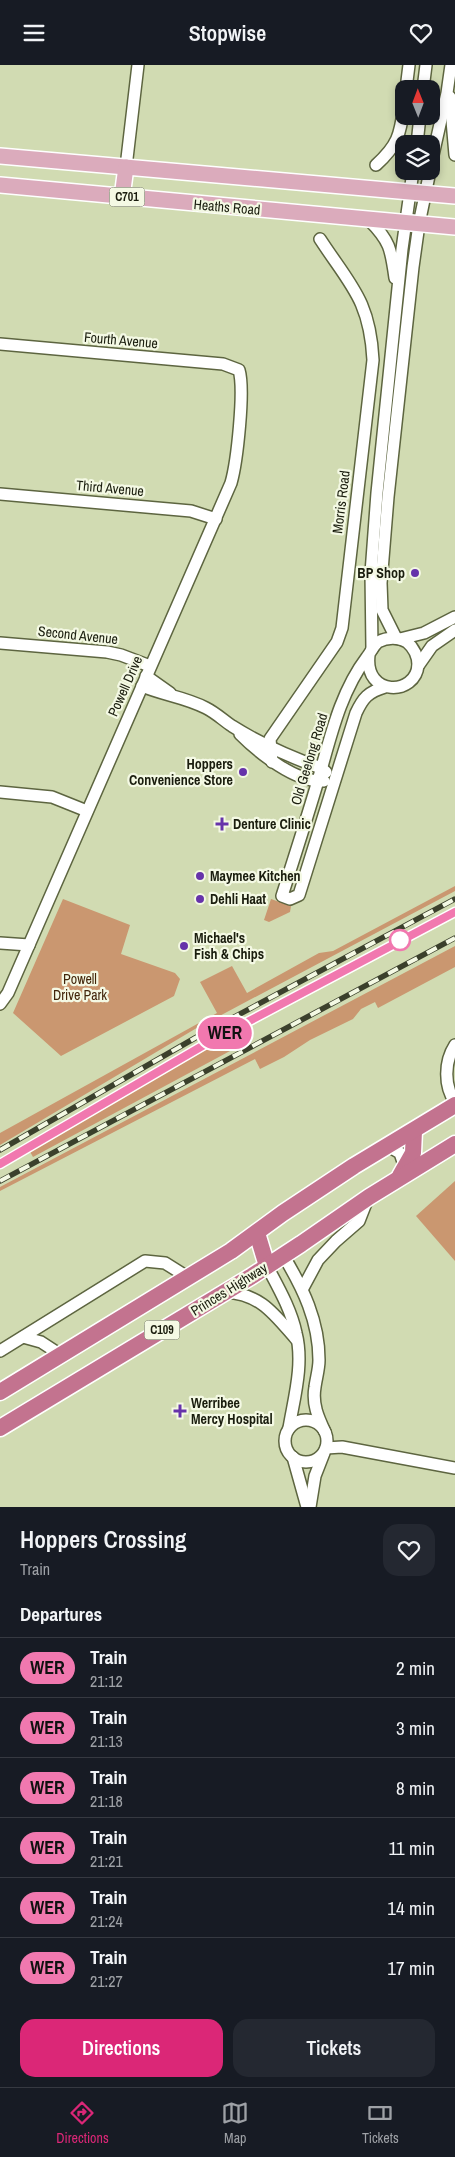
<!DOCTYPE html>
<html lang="en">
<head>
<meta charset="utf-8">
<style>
  body { margin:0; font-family:"Archivo Narrow",sans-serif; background:#242831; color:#f1f3f6; height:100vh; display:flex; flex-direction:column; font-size:19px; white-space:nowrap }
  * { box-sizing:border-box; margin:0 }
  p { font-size:16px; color:#9ea1a6 }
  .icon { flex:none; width:28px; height:28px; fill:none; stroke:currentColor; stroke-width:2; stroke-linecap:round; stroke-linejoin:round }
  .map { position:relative; height:1442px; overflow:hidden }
  .drawer { display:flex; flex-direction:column; background:#171b24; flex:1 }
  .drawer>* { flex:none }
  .badge { padding:0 10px; border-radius:16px; font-size:18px; line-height:32px }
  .needle { width:32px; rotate:359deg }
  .controls { position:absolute; left:395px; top:15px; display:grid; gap:10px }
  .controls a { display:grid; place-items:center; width:45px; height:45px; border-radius:10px; background:#171b24; box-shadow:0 2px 8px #0003; font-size:25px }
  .map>.badge { position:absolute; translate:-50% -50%; box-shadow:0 0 0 2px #fff }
  h2 { padding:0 20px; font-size:19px; line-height:45px }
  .round { display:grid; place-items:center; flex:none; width:52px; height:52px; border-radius:15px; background:#242831 }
  .summary { display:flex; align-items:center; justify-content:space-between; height:85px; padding:0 20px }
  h1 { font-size:24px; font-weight:600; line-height:38px }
  .primary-button { display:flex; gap:10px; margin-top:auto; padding:10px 20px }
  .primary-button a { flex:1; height:58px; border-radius:15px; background:#db2777; color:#fff; font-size:20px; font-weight:600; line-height:58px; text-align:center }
  .primary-button a+a { background:#242831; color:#f1f3f6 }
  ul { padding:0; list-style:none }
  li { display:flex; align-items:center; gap:15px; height:60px; padding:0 20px; border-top:1px solid #363941 }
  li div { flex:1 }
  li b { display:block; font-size:19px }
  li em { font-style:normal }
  li .badge { min-width:55px; font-weight:700; text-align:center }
  header { display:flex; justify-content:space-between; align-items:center; height:65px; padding:0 20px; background:#171b24; font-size:22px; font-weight:600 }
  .tabs { display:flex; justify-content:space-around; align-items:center; height:70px; border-top:1px solid #363941; background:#171b24; font-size:14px; color:#9ea1a6 }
  .tabs a { display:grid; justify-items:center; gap:2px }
  .tabs .selected { color:#db2777 }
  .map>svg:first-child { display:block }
</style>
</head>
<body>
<header><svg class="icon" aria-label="menu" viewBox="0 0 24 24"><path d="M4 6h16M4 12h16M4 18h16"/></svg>Stopwise<svg class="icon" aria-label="heart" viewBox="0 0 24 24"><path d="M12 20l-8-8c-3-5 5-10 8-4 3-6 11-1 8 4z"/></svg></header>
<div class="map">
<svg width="455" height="1442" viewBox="0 0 455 1442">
  <rect width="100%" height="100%" fill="#d1dbb2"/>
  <g fill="#ca9770">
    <polygon points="455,821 455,826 195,964 0,1080 0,1068 217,948 200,917 232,901 247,928 319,888 333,886"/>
    <polygon points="63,834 130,860 121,889 175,908 180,914 174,931 61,991 13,948"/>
    <polygon points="271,834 291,841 290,847 269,857 264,855"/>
    <polygon points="455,881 455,902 378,943 375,937 361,944 353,954 310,975 284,992 260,1004 255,994 0,1126 0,1122"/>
    <polygon points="236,966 243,979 33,1092 29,1085"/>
    <polygon points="455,1116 455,1196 416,1151"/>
  </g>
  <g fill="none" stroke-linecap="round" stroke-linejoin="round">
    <g stroke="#5d6540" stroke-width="14">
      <g id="minor">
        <polyline points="406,24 409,0"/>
        <polyline points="423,24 426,0"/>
        <polyline points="450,32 455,90"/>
        <polyline points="417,79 420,51"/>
        <polyline points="431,99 447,28 451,0"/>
        <path d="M 376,100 C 398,80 400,70 404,42"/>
        <polyline points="126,102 138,0"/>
        <path d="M 369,155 C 390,176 391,184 395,213"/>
        <path d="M 0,279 L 223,299 L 239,305 C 245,325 237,397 231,418 L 8,928 L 0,939"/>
        <polyline points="0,429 191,446 216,454"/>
        <polyline points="396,573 382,545 381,518 388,432 413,202 419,159 430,106"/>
        <polyline points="400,574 424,568 455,552"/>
        <polyline points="0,578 107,587 121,590 150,601"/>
        <polyline points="372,584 371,508 377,428 402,184 413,106"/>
        <path d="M 369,590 C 364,632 416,631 418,600 C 418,592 414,583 407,577 C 399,572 387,572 378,577 C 373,581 371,587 367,592 C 339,629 330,675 317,719 C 306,756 294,793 282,831 L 290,834 L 299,830 L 356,648 C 363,633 368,627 385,622"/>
        <polyline points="418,601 432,581 455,565"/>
        <polyline points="146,611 170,628"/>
        <path d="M 142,621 C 163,630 185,632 206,643 C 216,648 223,655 232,661 C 259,678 290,692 321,703 L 326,707"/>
        <path d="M 240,669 C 259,688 296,718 324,716"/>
        <path d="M 272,697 L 270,674 L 337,577 L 342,563 L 373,295 C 370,235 350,220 320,174"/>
        <polyline points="0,727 52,732 87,746"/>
        <polyline points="0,878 29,880"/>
        <path d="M 455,980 C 444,997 444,1021 455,1037"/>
        <polyline points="388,1081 400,1088 405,1103"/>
        <path d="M 283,1190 C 303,1223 319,1256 319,1295 C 319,1304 316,1314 315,1322 C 312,1339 318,1352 325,1367"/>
        <path d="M 267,1201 C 278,1222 291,1244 296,1268 C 304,1299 294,1333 289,1363"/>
        <polyline points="303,1223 318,1195 336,1176 359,1156 368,1133"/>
        <path d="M 225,1227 C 261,1229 274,1249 296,1274"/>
        <polyline points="23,1272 41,1277 61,1290"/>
        <polyline points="0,1286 145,1196 165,1198 189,1213"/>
        <circle cx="306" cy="1376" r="21"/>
        <polyline points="326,1383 342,1382 455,1403"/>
        <polyline points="293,1392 307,1442"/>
        <polyline points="310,1442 315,1411 324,1388"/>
      </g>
    </g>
    <g stroke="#fff" stroke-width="18">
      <g id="major">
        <polyline points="0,91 455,131"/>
        <polyline points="0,120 455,162"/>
        <polyline points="122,132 126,102"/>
      </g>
    </g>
    <g stroke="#fff" stroke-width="19">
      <g id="highway">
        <polyline points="400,1111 413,1088 414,1066"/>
        <polyline points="257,1168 267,1201"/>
        <polyline points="0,1327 231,1186 283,1148 354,1101 455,1040"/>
        <polyline points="0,1363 252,1211 301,1179 369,1132 455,1079"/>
      </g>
    </g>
    <use href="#minor" stroke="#fff" stroke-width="11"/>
    <use href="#major" stroke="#dbabbc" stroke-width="15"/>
    <use href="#highway" stroke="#c3738f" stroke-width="16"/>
    <g stroke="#3b402c" stroke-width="5.5">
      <g id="rail">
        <polyline points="0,1085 195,973 455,834"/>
        <polyline points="0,1099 204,980 455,847"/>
        <polyline points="0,1116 455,873"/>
      </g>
    </g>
    <use href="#rail" stroke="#f4f9e4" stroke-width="4" stroke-dasharray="11" stroke-linecap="butt"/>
  </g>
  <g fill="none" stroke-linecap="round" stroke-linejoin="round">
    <g stroke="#fff" stroke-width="11">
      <polyline id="line" points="0,1099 204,980 455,847"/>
    </g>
    <use href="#line" stroke="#f178af" stroke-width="8"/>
  </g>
  <g fill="#63a" stroke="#f4f9e4" stroke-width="2">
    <circle cx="415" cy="508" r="5"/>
    <circle cx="243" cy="707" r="5"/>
    <path d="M219.5 751.5h5v5h5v5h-5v5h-5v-5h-5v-5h5z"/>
    <circle cx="200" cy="811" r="5"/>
    <circle cx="200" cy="834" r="5"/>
    <circle cx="184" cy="881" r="5"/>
    <path d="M177.5 1338.5h5v5h5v5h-5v5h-5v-5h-5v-5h5z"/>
  </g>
  <circle fill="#fff" stroke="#f178af" stroke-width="2.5" cx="400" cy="875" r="10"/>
  <g text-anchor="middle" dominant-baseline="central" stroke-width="4.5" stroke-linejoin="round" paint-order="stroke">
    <g fill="#f4f9e4" stroke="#5b5f4e" stroke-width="1">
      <rect x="109.5" y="122.5" width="35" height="19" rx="4"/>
      <rect x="144.5" y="1255.5" width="35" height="19" rx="4"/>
    </g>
    <g font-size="12" font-weight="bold" fill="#1a1d0e">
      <text x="127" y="132">C701</text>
      <text x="162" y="1265">C109</text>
    </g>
    <g font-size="14" fill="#1a1d0e" stroke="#f4f9e4">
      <text transform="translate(227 142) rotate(5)">Heaths Road</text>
      <text transform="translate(121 275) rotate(5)">Fourth Avenue</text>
      <text transform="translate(110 423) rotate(5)">Third Avenue</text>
      <text transform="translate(341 437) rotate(-83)">Morris Road</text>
      <text transform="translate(78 570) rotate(6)">Second Avenue</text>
      <text transform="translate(125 621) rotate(-66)">Powell Drive</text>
      <text transform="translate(309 694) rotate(-73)">Old Geelong Road</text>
      <text transform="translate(229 1224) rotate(-32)">Princes Highway</text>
    </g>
    <g font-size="14" font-weight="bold" fill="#1a1d0e" stroke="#f4f9e4" text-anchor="start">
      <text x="405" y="508" text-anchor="end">BP Shop</text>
      <text x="233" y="699" text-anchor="end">Hoppers<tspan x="233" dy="16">Convenience Store</tspan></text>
      <text x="233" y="759">Denture Clinic</text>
      <text x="210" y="811">Maymee Kitchen</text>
      <text x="210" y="834">Dehli Haat</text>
      <text x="194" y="873">Michael's<tspan x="194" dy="16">Fish &amp; Chips</tspan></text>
      <text x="191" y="1338">Werribee<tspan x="191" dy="16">Mercy Hospital</tspan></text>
    </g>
    <g font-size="14" fill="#42250a" stroke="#f4f9e4">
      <text x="80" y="914">Powell<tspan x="80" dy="16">Drive Park</tspan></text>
    </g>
  </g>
</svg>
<div class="controls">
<a><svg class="needle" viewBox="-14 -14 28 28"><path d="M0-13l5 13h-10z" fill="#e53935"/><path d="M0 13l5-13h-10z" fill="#9ea1a6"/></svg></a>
<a><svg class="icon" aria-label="layers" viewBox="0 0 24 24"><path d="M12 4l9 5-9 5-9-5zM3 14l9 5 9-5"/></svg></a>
</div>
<b class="badge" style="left:225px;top:968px;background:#f178af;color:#111">WER</b>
</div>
<section class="drawer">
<div class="summary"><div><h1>Hoppers Crossing</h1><p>Train</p></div><a class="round"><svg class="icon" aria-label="heart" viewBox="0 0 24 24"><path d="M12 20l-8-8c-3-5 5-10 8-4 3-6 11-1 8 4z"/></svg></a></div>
<h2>Departures</h2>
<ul>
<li><span class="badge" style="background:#f178af;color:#111">WER</span><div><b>Train</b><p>21:12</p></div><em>2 min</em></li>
<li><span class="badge" style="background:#f178af;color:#111">WER</span><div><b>Train</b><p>21:13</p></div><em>3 min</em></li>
<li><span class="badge" style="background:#f178af;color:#111">WER</span><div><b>Train</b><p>21:18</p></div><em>8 min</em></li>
<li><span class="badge" style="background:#f178af;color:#111">WER</span><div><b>Train</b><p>21:21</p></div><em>11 min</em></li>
<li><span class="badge" style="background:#f178af;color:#111">WER</span><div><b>Train</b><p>21:24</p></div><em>14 min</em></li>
<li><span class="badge" style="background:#f178af;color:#111">WER</span><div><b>Train</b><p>21:27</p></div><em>17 min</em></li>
</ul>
<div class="primary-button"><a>Directions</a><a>Tickets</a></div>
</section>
<nav class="tabs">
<a class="selected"><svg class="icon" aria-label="directions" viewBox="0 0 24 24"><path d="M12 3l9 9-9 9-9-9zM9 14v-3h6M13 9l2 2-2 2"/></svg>Directions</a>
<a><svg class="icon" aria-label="map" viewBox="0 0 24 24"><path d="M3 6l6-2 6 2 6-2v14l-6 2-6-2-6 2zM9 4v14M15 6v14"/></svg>Map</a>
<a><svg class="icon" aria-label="tickets" viewBox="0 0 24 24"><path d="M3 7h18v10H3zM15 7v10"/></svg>Tickets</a>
</nav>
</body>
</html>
